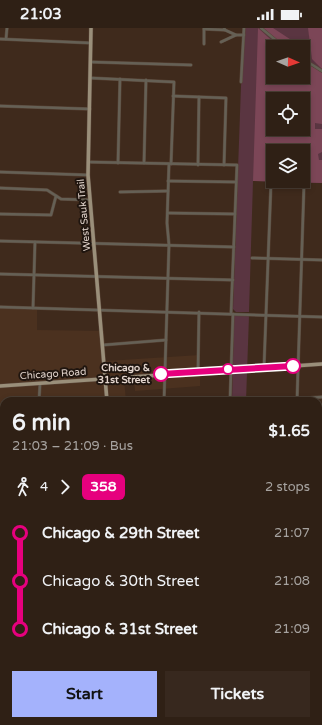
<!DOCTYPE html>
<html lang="en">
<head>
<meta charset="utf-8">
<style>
  body { margin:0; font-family:"Varela Round",sans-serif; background:#37281e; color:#f1f3f6; height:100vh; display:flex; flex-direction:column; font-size:15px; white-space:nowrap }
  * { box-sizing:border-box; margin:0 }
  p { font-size:13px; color:#a7a3a0 }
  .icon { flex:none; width:22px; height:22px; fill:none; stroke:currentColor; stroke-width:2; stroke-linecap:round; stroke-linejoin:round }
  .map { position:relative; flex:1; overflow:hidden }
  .panel { position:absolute; left:0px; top:369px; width:322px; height:328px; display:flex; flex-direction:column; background:#2f2015; border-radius:12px 12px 0 0; box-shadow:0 2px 6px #0003,0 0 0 1px #4a3e34 }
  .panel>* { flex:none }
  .badge { padding:0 8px; border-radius:6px; font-size:14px; line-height:26px }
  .needle { width:26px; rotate:92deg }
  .tools { position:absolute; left:266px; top:12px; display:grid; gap:8px }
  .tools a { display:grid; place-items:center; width:44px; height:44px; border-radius:0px; background:#2f2015; box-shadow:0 2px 6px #0003,0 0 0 1px #4a3e34; font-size:20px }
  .map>.badge { position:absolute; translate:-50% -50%; box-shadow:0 0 0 2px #fff }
  .legs { display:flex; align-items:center; gap:6px; height:44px; padding:0 12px; font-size:13px }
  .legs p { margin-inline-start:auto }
  .head { display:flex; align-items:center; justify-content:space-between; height:68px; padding:0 12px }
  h1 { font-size:22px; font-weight:700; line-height:30px }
  .button { display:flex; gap:8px; margin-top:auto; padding:8px 12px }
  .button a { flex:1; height:46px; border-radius:0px; background:#a4b2fc; color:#111; font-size:16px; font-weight:700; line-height:46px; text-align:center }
  .button a+a { background:#37281e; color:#f1f3f6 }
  ul { padding:0 12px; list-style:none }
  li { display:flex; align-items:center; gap:14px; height:48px; font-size:15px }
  li i { display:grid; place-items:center; width:6px; height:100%; margin:0 5px; background:currentColor }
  li i::after { content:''; width:10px; height:10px; margin:-5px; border:3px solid; border-radius:50%; background:#2f2015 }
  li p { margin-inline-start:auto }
  li:first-child i { background:linear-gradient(#0000 50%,currentColor 0) }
  li:last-child i { background:linear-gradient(currentColor 50%,#0000 0) }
  .status { display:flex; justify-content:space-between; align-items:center; height:28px; padding:0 20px; background:#2f2015; direction:ltr }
  .status svg { height:11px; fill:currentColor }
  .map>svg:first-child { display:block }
</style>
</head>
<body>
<div class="status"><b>21:03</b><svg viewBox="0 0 49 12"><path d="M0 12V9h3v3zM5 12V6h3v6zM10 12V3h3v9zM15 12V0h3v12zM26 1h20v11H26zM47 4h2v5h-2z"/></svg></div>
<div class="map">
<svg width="322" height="697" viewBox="0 0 322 697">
  <rect width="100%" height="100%" fill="#3f2a1c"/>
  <g fill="#4b311f">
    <polygon points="0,280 37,282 37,302 104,303 106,333 200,327 200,358 135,363 134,350 124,351 126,373 50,373 49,372 4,373 4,393 0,394"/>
    <polygon points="0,435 4,435 4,693 127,693 126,695 119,697 0,697"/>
  </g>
  <g fill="#5a3541" fill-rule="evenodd">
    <path d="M 245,0 L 322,0 L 322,155 L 253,153 L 249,284 L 236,284 L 233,281 L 241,58 ZM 273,19 L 303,19 L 303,49 L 273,49 ZM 273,71 L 303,71 L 303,101 L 273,101 ZM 273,123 L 303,123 L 303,153 L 273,153 Z"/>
    <polygon points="234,287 249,288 246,373 232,373"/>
  </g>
  <g fill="#7c4657" fill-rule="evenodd">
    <path d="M 258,0 L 279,19 L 273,19 L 273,49 L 303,49 L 303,33 L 322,44 L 322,96 L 315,95 L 315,101 L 322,101 L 322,124 L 318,126 L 319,132 L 322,132 L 322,155 L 253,153 ZM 273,71 L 303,71 L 303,101 L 273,101 ZM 273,123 L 303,123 L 303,153 L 273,153 Z"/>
    <polygon points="263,0 273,0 302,19 285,19"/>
    <polygon points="308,0 322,0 322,41 312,31"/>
    <polygon points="318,460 322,460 322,656 318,657"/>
    <rect x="134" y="693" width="89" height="4"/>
  </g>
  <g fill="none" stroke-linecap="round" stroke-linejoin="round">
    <g stroke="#594538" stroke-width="3.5">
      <g id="minor">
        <polyline points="224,0 225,2 236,7 244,7"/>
        <polyline points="261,0 284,19"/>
        <polyline points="204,1 225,2"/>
        <polyline points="0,11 91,15"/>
        <polyline points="6,11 7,0"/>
        <polyline points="221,14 236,7"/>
        <polyline points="204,16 204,1"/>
        <polyline points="303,31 322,43"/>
        <polyline points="91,34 191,37"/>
        <polyline points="91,50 174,54 171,136"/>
        <polyline points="241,54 244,0"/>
        <polyline points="173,68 226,70 224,137"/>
        <polyline points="0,78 90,81"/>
        <polyline points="88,134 237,137 231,286"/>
        <polyline points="118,135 120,51"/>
        <polyline points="144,135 146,52"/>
        <polyline points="198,137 199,69"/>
        <polyline points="0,144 88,147"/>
        <polyline points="168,153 236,154"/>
        <polyline points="0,160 47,162 61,171 90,172"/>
        <polyline points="120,164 168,163"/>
        <polyline points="168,185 235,186"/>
        <polyline points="0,186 51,187 56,168"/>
        <polyline points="0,213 234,219"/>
        <polyline points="252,230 322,232"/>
        <polyline points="0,246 233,252"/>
        <polyline points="0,279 322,289"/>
        <polyline points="33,280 35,214"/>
        <polyline points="103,317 166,312"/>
        <polyline points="264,339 271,155"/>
        <polyline points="198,343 199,284"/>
        <polyline points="39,373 40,356"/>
        <polyline points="164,373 169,217 167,195 169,136"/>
        <polyline points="230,373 233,286"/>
        <polyline points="254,373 322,369"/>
        <polyline points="297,373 304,157"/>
        <polyline points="0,392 4,392"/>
        <polyline points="318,402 322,402"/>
        <polyline points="318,456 322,456"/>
        <polyline points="0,477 4,477"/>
        <polyline points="0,593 4,593"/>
        <polyline points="0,681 4,681"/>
      </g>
    </g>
    <g stroke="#594538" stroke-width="4.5">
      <g id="major">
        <polyline points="91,0 88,147 107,373"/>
        <polyline points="0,358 322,336"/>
        <polyline points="132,693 132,697"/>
      </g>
    </g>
    <use href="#minor" stroke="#656055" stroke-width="2.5"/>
    <use href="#major" stroke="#9a8f7a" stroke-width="3.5"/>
    <g stroke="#8b796e" stroke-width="1" stroke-dasharray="7 7" stroke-linecap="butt">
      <polyline points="0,431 4,431"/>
      <polyline points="318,434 322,434"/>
      <polyline points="318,441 322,441"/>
    </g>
  </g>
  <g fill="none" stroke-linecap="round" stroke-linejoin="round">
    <g stroke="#fff" stroke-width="9">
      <polyline id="line-1" points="161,346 293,338"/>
    </g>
    <use href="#line-1" stroke="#e6007e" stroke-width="6"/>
  </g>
  <g fill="#fff" stroke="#e6007e" stroke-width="2">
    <circle cx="293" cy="338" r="7"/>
    <circle cx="228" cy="341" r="5"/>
    <circle cx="161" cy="346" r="7"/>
  </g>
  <g text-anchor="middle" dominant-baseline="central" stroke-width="4" stroke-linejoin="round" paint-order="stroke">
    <g font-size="10" fill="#e2d4cc" stroke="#1f150f">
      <text transform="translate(84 187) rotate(-95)">West Sauk Trail</text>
      <text transform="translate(53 346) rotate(-4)">Chicago Road</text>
    </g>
    <g font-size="10" font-weight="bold" fill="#e2d4cc" stroke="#1f150f" text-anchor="end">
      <text x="150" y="340">Chicago &amp;<tspan x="150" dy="12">31st Street</tspan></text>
    </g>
  </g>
</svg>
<div class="tools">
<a><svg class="needle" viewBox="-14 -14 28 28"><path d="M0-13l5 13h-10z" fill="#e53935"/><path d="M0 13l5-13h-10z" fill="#a7a3a0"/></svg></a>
<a><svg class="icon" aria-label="locate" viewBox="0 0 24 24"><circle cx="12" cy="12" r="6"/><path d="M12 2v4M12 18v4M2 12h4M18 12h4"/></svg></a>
<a><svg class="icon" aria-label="layers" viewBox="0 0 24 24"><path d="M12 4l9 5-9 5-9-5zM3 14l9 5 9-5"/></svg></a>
</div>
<section class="panel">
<div class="head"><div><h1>6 min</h1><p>21:03 – 21:09 · Bus</p></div><b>$1.65</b></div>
<div class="legs"><svg class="icon" aria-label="walk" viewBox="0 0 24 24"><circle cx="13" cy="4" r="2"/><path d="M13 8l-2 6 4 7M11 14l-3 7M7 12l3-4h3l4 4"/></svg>4<svg class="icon" aria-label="forward" viewBox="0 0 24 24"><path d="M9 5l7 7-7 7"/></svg><b class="badge" style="background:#e6007e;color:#fff">358</b><p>2 stops</p></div>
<ul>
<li><i style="color:#e6007e"></i><b>Chicago &amp; 29th Street</b><p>21:07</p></li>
<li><i style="color:#e6007e"></i><span>Chicago &amp; 30th Street</span><p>21:08</p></li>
<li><i style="color:#e6007e"></i><b>Chicago &amp; 31st Street</b><p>21:09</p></li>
</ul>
<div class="button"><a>Start</a><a>Tickets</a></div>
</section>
</div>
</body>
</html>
